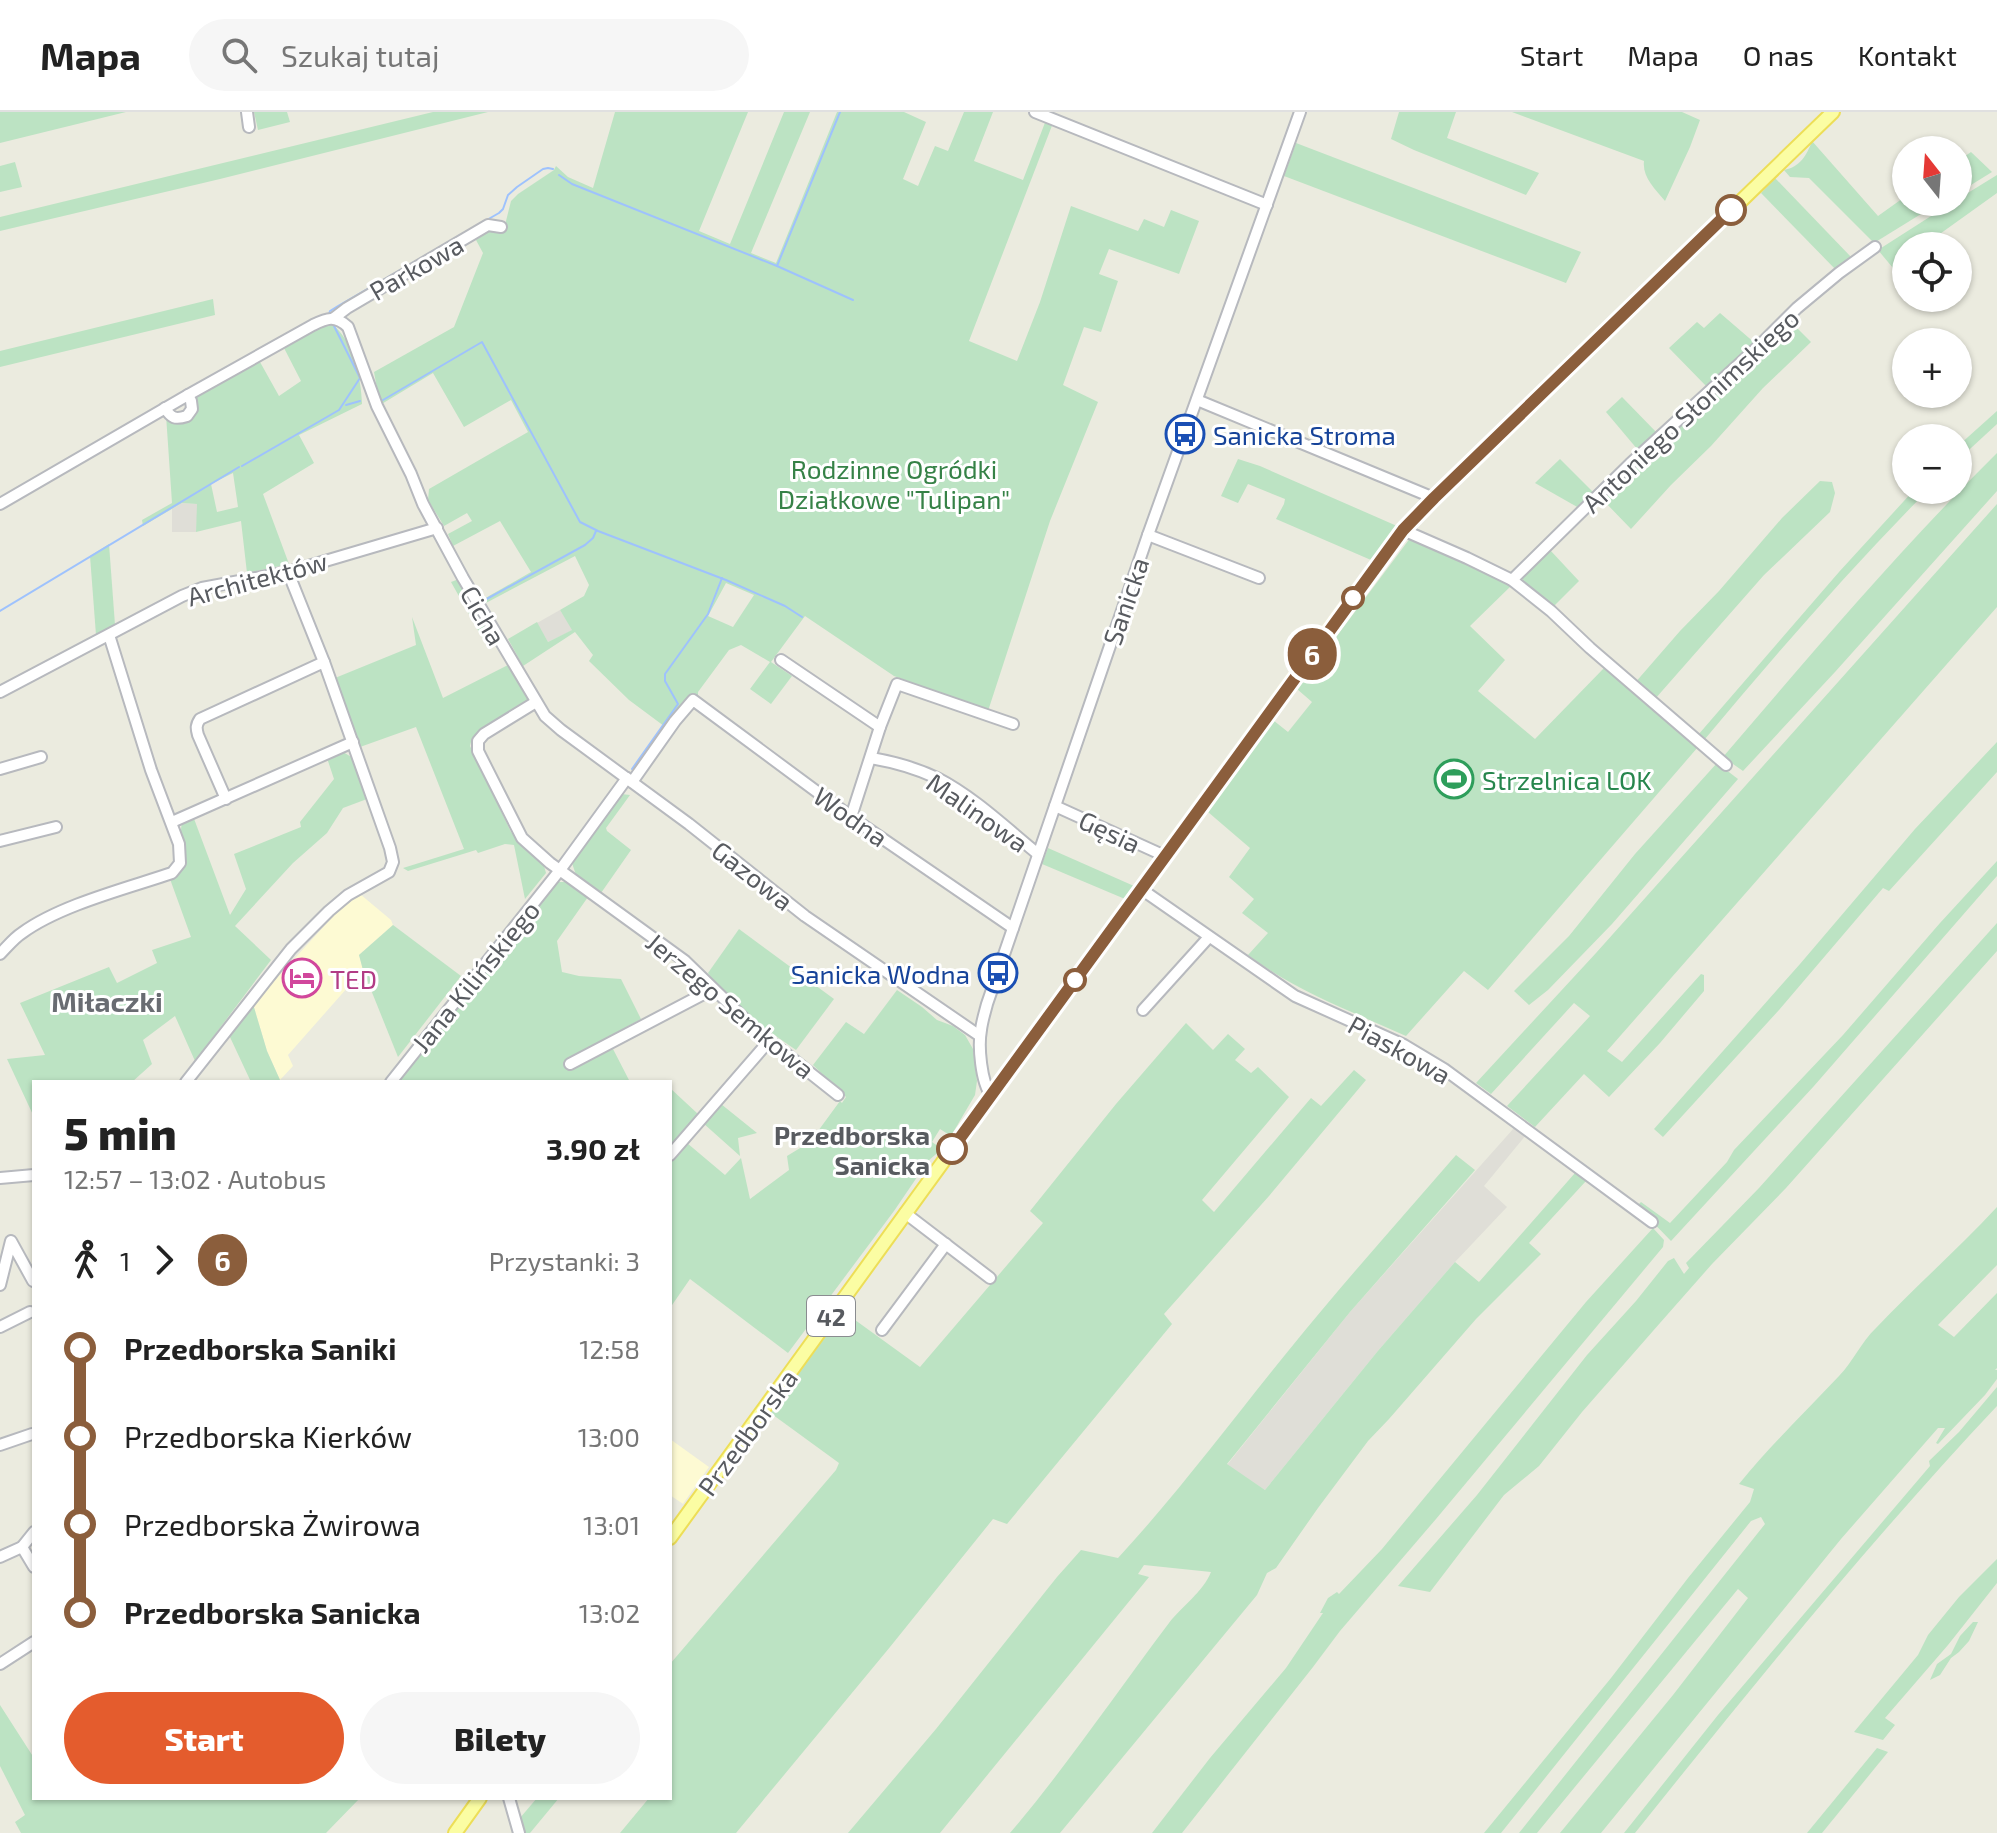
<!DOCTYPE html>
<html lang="pl">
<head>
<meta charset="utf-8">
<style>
  body { margin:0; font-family:"Exo 2",sans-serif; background:#f6f6f6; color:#222; height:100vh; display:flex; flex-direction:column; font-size:30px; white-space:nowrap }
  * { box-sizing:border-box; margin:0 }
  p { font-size:26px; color:#767676 }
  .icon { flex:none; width:44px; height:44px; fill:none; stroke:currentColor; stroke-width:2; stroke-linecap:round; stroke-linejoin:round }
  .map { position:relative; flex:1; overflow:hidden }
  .panel { position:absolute; left:32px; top:968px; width:640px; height:720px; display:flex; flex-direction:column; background:#fff; border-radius:0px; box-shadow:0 2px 6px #0004 }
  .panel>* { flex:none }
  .badge { padding:0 16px; border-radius:26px; font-size:28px; line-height:52px }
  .needle { width:52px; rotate:343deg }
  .buttons { position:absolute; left:1892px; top:24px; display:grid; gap:16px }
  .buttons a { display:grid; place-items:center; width:80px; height:80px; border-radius:50%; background:#fff; box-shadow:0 2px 6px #0004; font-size:40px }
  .map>.badge { position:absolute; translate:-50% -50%; box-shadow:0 0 0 4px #fff }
  .legs { display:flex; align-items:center; gap:12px; height:88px; padding:0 32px; font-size:26px }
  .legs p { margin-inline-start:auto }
  .headline { display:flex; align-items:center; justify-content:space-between; height:136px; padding:0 32px }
  h1 { font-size:44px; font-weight:800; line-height:60px }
  .action { display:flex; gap:16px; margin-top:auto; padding:16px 32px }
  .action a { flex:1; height:92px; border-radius:48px; background:#e45c2d; color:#fff; font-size:32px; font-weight:800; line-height:92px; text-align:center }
  .action a+a { background:#f6f6f6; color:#222 }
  ul { padding:0 32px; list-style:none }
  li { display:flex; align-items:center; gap:28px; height:88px; font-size:30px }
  li i { display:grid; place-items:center; width:12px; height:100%; margin:0 10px; background:currentColor }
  li i::after { content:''; width:20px; height:20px; margin:-10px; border:6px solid; border-radius:50%; background:#fff }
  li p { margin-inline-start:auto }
  li:first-child i { background:linear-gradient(#0000 50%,currentColor 0) }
  li:last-child i { background:linear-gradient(currentColor 50%,#0000 0) }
  header { display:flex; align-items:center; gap:48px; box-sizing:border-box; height:112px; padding:0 40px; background:#fff; border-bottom:2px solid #e0e0e0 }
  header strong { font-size:38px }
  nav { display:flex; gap:44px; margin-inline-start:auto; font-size:28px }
  .search { width:560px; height:72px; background:#f6f6f6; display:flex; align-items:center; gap:20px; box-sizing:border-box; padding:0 28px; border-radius:44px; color:#767676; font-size:30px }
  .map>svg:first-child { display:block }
</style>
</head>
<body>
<header>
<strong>Mapa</strong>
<div class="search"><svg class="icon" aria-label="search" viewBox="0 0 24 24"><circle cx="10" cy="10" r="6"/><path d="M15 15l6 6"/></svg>Szukaj tutaj</div>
<nav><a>Start</a><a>Mapa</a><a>O nas</a><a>Kontakt</a></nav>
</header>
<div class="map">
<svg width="1997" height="1721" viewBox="0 0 1997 1721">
  <rect width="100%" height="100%" fill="#ebebdf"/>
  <g fill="#fdfad3">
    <polygon points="360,782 391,808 393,813 359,843 363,858 288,943 293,954 280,968 267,939 253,892 337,800"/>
    <polygon points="670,1327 709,1355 683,1392 670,1383"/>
  </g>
  <g fill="#dfded7">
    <polygon points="182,391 198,392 196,420 172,420 172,397"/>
    <polygon points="560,498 573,518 548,530 537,511"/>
    <polygon points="1514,1016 1526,1023 1484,1074 1507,1095 1455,1150 1377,1240 1265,1378 1227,1353 1350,1200"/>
  </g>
  <g fill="#bce3c3" fill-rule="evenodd">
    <polygon points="0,0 126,0 0,31"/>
    <polygon points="254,0 287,0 290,10 258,18"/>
    <polygon points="433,0 488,0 220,67 0,119 0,105"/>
    <path d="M 615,0 L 748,0 L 699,119 L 730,132 L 784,0 L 810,0 L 751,141 L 776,151 L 837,0 L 904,0 L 926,10 L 903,67 L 918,74 L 935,34 L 948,39 L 964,0 L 993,0 L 974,49 L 1023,68 L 1046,8 L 1053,11 L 969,229 L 1017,249 L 1040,190 L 1071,94 L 1138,119 L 1144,107 L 1164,115 L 1171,98 L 1199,109 L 1179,162 L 1109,137 L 1099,162 L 1118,169 L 1101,220 L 1084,215 L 1063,273 L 1098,290 L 1050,409 L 988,599 L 894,564 L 805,504 L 771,550 L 792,564 L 771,592 L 750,577 L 770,550 L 741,533 L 729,538 L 698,580 L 698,585 L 691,585 L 664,614 L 629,588 L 589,549 L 593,543 L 575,520 L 523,554 L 508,527 L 537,510 L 548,530 L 572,518 L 560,498 L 584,484 L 589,473 L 575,444 L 484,492 L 482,488 L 531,460 L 500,409 L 453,434 L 448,422 L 472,409 L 467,401 L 444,414 L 428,388 L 429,377 L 528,320 L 511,288 L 464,315 L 433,261 L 380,293 L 374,260 L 454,215 L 483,141 L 476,128 L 491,117 L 505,113 L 511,89 L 518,82 L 554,58 L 556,54 L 568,65 L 593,76 ZM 726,471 L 754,483 L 733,515 L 708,504 Z"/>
    <polygon points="1399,0 1456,0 1447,26 1539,61 1526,83 1414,38 1391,27"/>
    <path d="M 1512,0 L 1682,0 L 1700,8 L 1690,35 L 1665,89 C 1655,77 1642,65 1644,49 Z"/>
    <path d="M 1812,29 L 1878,104 L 1906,84 L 1906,90 L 1911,90 L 1921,102 L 1874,131 L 1809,66 L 1790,65 L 1784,58 C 1800,55 1807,43 1812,29 Z"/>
    <polygon points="1296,31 1581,140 1566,171 1284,64"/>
    <polygon points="1971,40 1992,60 1958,81 1958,49"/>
    <polygon points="15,50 22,75 0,80 0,54"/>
    <polygon points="1997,63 1997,81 1923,134 1906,134 1906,146 1893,156 1878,138 1953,90 1958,90 1958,87"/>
    <polygon points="1775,66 1852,146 1837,159 1761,81"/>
    <polygon points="213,187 215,203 0,255 0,239"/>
    <polygon points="1720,201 1756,232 1708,276 1669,236 1697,210 1704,216"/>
    <polygon points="1790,209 1811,230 1763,276 1711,334 1671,373 1631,417 1602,387 1640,347 1701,294 1726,268"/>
    <path d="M 332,212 C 354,230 361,265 362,292 L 299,323 L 314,351 L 263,382 L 289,452 L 247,461 L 241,409 L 196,420 L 197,392 L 182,391 L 143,414 L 142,408 L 172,391 L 166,303 L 189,306 L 194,284 L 260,250 L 279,284 L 301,269 L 284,236 L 318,215 ZM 233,361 L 238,395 L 217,400 L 211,372 Z"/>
    <polygon points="1622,285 1659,323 1638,338 1606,300"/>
    <polygon points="1997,299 1997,312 1958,348 1958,334"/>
    <path d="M 1997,341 L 1997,379 L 1835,560 L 1743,659 L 1723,645 C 1812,541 1900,437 1997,341 Z"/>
    <polygon points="1238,347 1260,354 1397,414 1371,448 1276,407 1284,392 1285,387 1248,372 1238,391 1221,384"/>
    <polygon points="1560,347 1594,381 1579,396 1535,371"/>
    <polygon points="1820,369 1832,370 1835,381 1830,400 1764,463 1655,587 1634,572 1680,519 1719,479 1782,406"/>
    <path d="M 1914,378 L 1928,378 C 1850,457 1776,542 1705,627 L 1698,623 L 1839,460 Z"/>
    <polygon points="1997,392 1997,495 1607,939 1622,950 1701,862 1704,863 1704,879 1660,931 1609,985 1584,962 1535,1015 1507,994 1590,904 1574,891 1491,982 1476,971 1596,841"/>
    <path d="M 1411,425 L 1512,473 L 1470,514 L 1505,548 L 1478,579 L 1535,627 L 1604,556 L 1669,608 L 1675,616 L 1698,635 L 1488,878 L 1464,859 L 1406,924 C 1353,900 1295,879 1248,843 L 1268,821 L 1242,801 L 1254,787 L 1229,765 L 1250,736 L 1208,700 L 1273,608 L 1288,620 L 1312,590 L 1297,577 Z"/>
    <polygon points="109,432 115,513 96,523 90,444"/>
    <polygon points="1550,438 1579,469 1552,496 1523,471 1523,466"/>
    <polygon points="459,467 496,531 487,534 451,470"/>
    <polygon points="412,505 443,586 508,553 527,584 527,588 472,626 470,634 511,720 546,752 544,754 546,761 525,787 514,733 505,732 478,741 476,738 408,759 403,756 464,737 416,615 360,635 335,566 416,533"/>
    <polygon points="1997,630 1997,660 1889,779 1883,776 1779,898 1663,1025 1654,1017 1800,852 1915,717"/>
    <path d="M 343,640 L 353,646 L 367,687 L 343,696 L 327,721 L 293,751 L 235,814 L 271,848 L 195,949 L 175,904 L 143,928 L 152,952 L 132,970 L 34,970 L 34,1005 L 7,947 L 45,943 L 20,891 L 109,855 L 117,871 L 157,851 L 152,838 L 191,825 L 170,767 C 199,746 176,735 182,711 L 193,704 L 230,803 L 246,777 L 234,742 L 301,715 L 300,710 L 334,667 L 327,646 Z"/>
    <polygon points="1717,651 1738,667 1612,812 1548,878 1529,893 1514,879 1569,824 1635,742"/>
    <polygon points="621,682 630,683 606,716 607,719 631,738 601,781 576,763 572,751 577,740"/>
    <polygon points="1048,736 1134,774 1125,787 1042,752"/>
    <polygon points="1997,749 1997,764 1989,773 1814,974 1671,1129 1637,1094 1641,1090 1670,1111 1727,1050 1734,1038 1843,923 1940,811"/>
    <polygon points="558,770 570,770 588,785 557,829 562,860 579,864 621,867 641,907 570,946 572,953 613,937 630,970 398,970 445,913 536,795"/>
    <polygon points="1997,811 1997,839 1786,1076 1712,1152 1660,1211 1582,1300 1539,1354 1504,1383 1430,1480 1398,1474 1477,1383 1587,1243 1636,1189 1668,1149 1674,1146 1684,1162 1689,1156 1686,1151 1759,1076"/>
    <polygon points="393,813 461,864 398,945 363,858 359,843"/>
    <polygon points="739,817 834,887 796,938 744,902 723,882 708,861"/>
    <polygon points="897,878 922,895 937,908 953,914 965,923 973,937 977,969 975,983 951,1024 940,1017 932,1030 942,1037 928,1049 894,1099 788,1241 690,1167 670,1196 670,976 698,1002 672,1036 687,1031 725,1063 741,1046 750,1087 789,1058 787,1044 810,1030 840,989 842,991 846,985 813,953 846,910 864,922"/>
    <polygon points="253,892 267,939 280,968 278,970 251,970 229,923"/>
    <polygon points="1186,911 1213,938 1228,922 1245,937 1235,948 1251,961 1258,955 1289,985 1202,1088 1214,1100 1311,986 1321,994 1354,958 1366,968 1269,1084 1164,1202 1172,1212 1007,1412 993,1407 890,1535 736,1721 620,1721 649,1686 670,1686 670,1552 836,1358 839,1351 769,1300 844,1200 920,1255 1043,1111 1030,1099 1116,992"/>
    <polygon points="721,992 757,1021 738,1026 740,1044 703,1011"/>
    <path d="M 1456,1043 L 1475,1058 L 1350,1200 L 1227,1352 L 1265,1378 L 1377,1240 L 1455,1150 L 1479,1170 L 1575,1061 L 1586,1069 L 1529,1131 L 1541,1142 L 1476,1207 L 1389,1307 L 1368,1329 L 1318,1396 L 1276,1456 L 1267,1461 L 1257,1483 L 1060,1721 L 1010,1721 C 1067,1654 1116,1581 1169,1511 C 1182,1494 1203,1480 1211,1460 L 1144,1453 L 1138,1462 L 1149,1465 L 940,1721 L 848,1721 L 936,1617 L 1057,1465 L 1081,1438 L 1118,1446 C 1179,1380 1232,1308 1289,1238 C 1343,1171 1400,1108 1456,1043 Z"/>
    <path d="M 1997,1095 L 1997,1153 L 1938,1213 L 1954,1225 L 1997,1181 L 1997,1256 L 1995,1258 L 1997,1258 L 1997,1267 L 1985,1283 L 1938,1332 L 1936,1331 L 1945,1316 L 1938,1316 L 1841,1427 L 1601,1721 L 1560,1721 L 1673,1583 L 1748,1486 L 1738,1477 L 1537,1721 L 1519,1721 L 1765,1412 L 1761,1405 L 1751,1409 L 1501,1721 L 1484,1721 L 1611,1566 L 1688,1466 L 1750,1390 L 1754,1377 L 1739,1372 C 1770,1334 1805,1300 1839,1264 C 1853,1250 1861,1230 1876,1216 C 1915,1175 1958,1137 1997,1095 Z"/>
    <polygon points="1653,1116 1664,1128 1663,1135 1436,1407 1340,1519 1313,1555 1182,1721 1152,1721 1210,1646 1286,1556 1323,1501 1320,1501 1328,1486 1337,1480 1339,1482 1382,1437 1586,1190"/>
    <path d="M 1997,1275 L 1997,1294 C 1869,1430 1752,1575 1635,1721 L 1624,1721 L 1718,1603 L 1930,1354 L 1929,1349 L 1959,1320 Z"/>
    <polygon points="1997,1447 1997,1471 1948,1533 1885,1606 1895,1613 1883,1628 1854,1620 1918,1543 1928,1523 1959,1485"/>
    <polygon points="1973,1510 1978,1510 1969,1529 1959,1540 1951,1546 1940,1563 1930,1568 1937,1552 1951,1542 1960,1524"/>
    <polygon points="0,1593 34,1646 34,1686 360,1686 326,1721 21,1721 15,1710 25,1703 0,1654"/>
    <polygon points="1877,1636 1888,1640 1822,1721 1807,1721"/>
    <polygon points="537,1686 559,1686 530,1721 523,1721 520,1706"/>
  </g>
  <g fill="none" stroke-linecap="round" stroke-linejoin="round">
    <g stroke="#9ec2fd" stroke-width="2">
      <polyline points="559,63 572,72 777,154 853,188"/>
      <polyline points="485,109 499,101 503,97 508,83 517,75 543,57 548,56 553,57"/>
      <polyline points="777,154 840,0"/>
      <polyline points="329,202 330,199 338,194 449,130"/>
      <polyline points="383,288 482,230 580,410 598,419 726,468 785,494 802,505"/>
      <polyline points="346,293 360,289"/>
      <polyline points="242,354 339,298 360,266 333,212"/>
      <polyline points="483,489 585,433 593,426 596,419"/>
      <polyline points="0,499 239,355"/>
      <polyline points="632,657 678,592 665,569 665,562 708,502 722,466"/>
    </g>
    <g stroke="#b7b9be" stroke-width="14">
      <g id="minor">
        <polyline points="247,0 249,15"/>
        <polyline points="1035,0 1267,93"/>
        <polyline points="334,206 347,196 488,113 501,115"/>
        <polyline points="1197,288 1434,386"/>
        <path d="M 165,296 C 171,306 175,308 187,304 L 192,297 L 191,289 L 188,283"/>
        <path d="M 0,392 L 188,283 L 313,213 C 327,206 335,203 348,215 L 377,294 L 411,362 L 423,392 L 463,466 L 545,604 L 561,618 L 689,712 L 805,804 L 980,924"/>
        <polyline points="1403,418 1467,446 1512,468 1551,499 1590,536 1726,653"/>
        <polyline points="1148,423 1259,466"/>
        <polyline points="1512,468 1630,352 1759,234 1797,196 1839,161 1875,135"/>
        <polyline points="781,548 880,615"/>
        <polyline points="0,580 182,484 202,476 288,460 437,416"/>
        <polyline points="536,590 484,622 478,629 478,639 522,726 550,751 685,849 756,918 838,983"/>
        <path d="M 871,646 C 894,650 916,656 937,666 C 974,685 1006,716 1038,742"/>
        <polyline points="0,657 41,645"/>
        <polyline points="632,670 675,609 693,588 851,705 1013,816"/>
        <path d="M 226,687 L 198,623 C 196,616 196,613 200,607 L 324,550"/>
        <polyline points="1055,694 1165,744"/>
        <polyline points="851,705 880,615 897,572 1013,612"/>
        <polyline points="172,710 353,630"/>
        <polyline points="0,729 56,715"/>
        <polyline points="1141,777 1295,884 1404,933 1444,957 1652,1110"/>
        <path d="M 0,842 C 7,835 14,826 22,821 C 60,793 128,776 172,761 L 180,751 L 179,732 L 151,658 L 109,523"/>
        <polyline points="1143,898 1209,825"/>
        <polyline points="570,952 713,877"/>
        <polyline points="186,970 291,837 329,799 348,783 389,760 393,750 390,736 324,550 288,460"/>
        <polyline points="391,970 560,758 627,666"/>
        <path d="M 991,983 C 981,970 978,934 981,918 C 982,909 985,900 987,892 L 1148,423 L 1300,0"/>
        <polyline points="670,1043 769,929"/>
        <polyline points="0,1066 34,1063"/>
        <polyline points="905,1101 990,1166"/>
        <polyline points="0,1173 11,1129 33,1169"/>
        <polyline points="0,1215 30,1200"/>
        <polyline points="882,1218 946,1132"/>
        <polyline points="0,1333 32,1322"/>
        <polyline points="22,1435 34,1455"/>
        <polyline points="0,1445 22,1435 34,1420"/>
        <polyline points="0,1552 34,1530"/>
        <polyline points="509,1686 519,1721"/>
      </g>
    </g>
    <g stroke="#edde57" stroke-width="16">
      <g id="major">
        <polyline points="670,1426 1324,525 1403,418 1434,386 1833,0"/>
        <polyline points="455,1721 480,1686"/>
      </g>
    </g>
    <use href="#minor" stroke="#fff" stroke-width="10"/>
    <use href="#major" stroke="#fbfda3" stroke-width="12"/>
  </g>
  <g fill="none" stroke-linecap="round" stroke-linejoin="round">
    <g stroke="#fff" stroke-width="18">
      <polyline id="line-1" points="952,1037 1403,418 1434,386 1731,98"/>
    </g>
    <use href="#line-1" stroke="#8b5e3c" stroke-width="12"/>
  </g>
  <defs>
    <g id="bus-ring" transform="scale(2)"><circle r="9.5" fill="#fff" stroke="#1a4fb4" stroke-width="1.5"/><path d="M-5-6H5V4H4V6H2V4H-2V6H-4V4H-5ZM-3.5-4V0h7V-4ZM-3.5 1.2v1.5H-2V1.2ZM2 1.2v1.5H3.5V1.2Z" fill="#1a4fb4"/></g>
    <g id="stadium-ring" transform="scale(2)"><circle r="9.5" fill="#fff" stroke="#2e9e5b" stroke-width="1.5"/><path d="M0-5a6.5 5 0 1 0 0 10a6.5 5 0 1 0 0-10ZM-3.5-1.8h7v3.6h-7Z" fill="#2e9e5b"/></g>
    <g id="hotel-ring" transform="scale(2)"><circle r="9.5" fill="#fff" stroke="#d1479c" stroke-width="1.5"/><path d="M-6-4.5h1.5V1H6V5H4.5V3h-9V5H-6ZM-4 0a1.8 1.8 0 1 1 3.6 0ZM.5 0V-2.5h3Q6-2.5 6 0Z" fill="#d1479c"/></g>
  </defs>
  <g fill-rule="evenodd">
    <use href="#bus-ring" x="1185" y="322"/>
    <use href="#stadium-ring" x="1454" y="667"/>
    <use href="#bus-ring" x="998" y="861"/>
    <use href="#hotel-ring" x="302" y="866"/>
  </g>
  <g fill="#fff" stroke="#8b5e3c" stroke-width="4">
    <circle cx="1731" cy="98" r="14"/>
    <circle cx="1353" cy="486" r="10"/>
    <circle cx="1075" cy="868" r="10"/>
    <circle cx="952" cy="1037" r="14"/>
  </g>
  <g text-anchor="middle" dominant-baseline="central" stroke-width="6" stroke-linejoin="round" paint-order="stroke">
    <rect fill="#fff" stroke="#8a8c90" stroke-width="2" x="807" y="1184" width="48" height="40" rx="6"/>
    <g font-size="24" font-weight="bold" fill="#585b60">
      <text x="831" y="1204">42</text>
    </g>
    <g font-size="26" fill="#585b60" stroke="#fff">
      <text transform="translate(416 155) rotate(-30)">Parkowa</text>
      <text transform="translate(1690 298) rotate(-43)">Antoniego Słonimskiego</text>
      <text transform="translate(257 466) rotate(-15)">Architektów</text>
      <text transform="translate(1125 489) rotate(-71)">Sanicka</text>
      <text transform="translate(484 503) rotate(60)">Cicha</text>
      <text transform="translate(978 700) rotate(35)">Malinowa</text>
      <text transform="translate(851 704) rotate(35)">Wodna</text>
      <text transform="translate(1110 719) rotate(25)">Gęsia</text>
      <text transform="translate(753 763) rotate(38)">Gazowa</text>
      <text transform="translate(475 864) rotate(-51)">Jana Kilińskiego</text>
      <text transform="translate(731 893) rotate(40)">Jerzego Semkowa</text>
      <text transform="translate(1400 937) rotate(29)">Piaskowa</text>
      <text transform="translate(747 1320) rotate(-54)">Przedborska</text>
    </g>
    <g font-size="26" fill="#164399" stroke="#fff" text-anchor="start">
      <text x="1213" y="322">Sanicka Stroma</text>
      <text x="970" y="861" text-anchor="end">Sanicka Wodna</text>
    </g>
    <g font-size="26" fill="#368247" stroke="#fff">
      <text x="894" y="356">Rodzinne Ogródki<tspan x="894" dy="30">Działkowe "Tulipan"</tspan></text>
    </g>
    <g font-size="26" fill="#27864d" stroke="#fff" text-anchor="start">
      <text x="1482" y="667">Strzelnica LOK</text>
    </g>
    <g font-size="26" fill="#b23c85" stroke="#fff" text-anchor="start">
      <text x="330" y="866">TED</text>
    </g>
    <g font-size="26" font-weight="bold" fill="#585b60" stroke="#fff" text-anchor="end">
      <text x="930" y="1022">Przedborska<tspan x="930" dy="30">Sanicka</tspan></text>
    </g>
    <g font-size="28" font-weight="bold" fill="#696c72" stroke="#fff">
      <text x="107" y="889">Miłaczki</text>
    </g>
  </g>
</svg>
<div class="buttons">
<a><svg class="needle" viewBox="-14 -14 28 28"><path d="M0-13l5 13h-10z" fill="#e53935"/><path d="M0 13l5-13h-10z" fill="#767676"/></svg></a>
<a><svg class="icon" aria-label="locate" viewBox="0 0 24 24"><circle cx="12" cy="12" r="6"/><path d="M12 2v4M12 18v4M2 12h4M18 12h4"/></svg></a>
<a>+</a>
<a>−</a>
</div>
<b class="badge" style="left:1312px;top:542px;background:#8b5e3c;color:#fff">6</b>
<section class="panel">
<div class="headline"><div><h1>5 min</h1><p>12:57 – 13:02 · Autobus</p></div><b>3.90 zł</b></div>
<div class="legs"><svg class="icon" aria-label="walk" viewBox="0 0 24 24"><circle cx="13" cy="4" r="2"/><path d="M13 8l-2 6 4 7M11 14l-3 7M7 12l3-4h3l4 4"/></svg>1<svg class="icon" aria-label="forward" viewBox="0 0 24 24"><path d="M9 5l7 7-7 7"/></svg><b class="badge" style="background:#8b5e3c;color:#fff">6</b><p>Przystanki: 3</p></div>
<ul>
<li><i style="color:#8b5e3c"></i><b>Przedborska Saniki</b><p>12:58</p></li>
<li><i style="color:#8b5e3c"></i><span>Przedborska Kierków</span><p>13:00</p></li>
<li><i style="color:#8b5e3c"></i><span>Przedborska Żwirowa</span><p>13:01</p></li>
<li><i style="color:#8b5e3c"></i><b>Przedborska Sanicka</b><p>13:02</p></li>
</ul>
<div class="action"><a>Start</a><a>Bilety</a></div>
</section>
</div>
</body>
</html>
